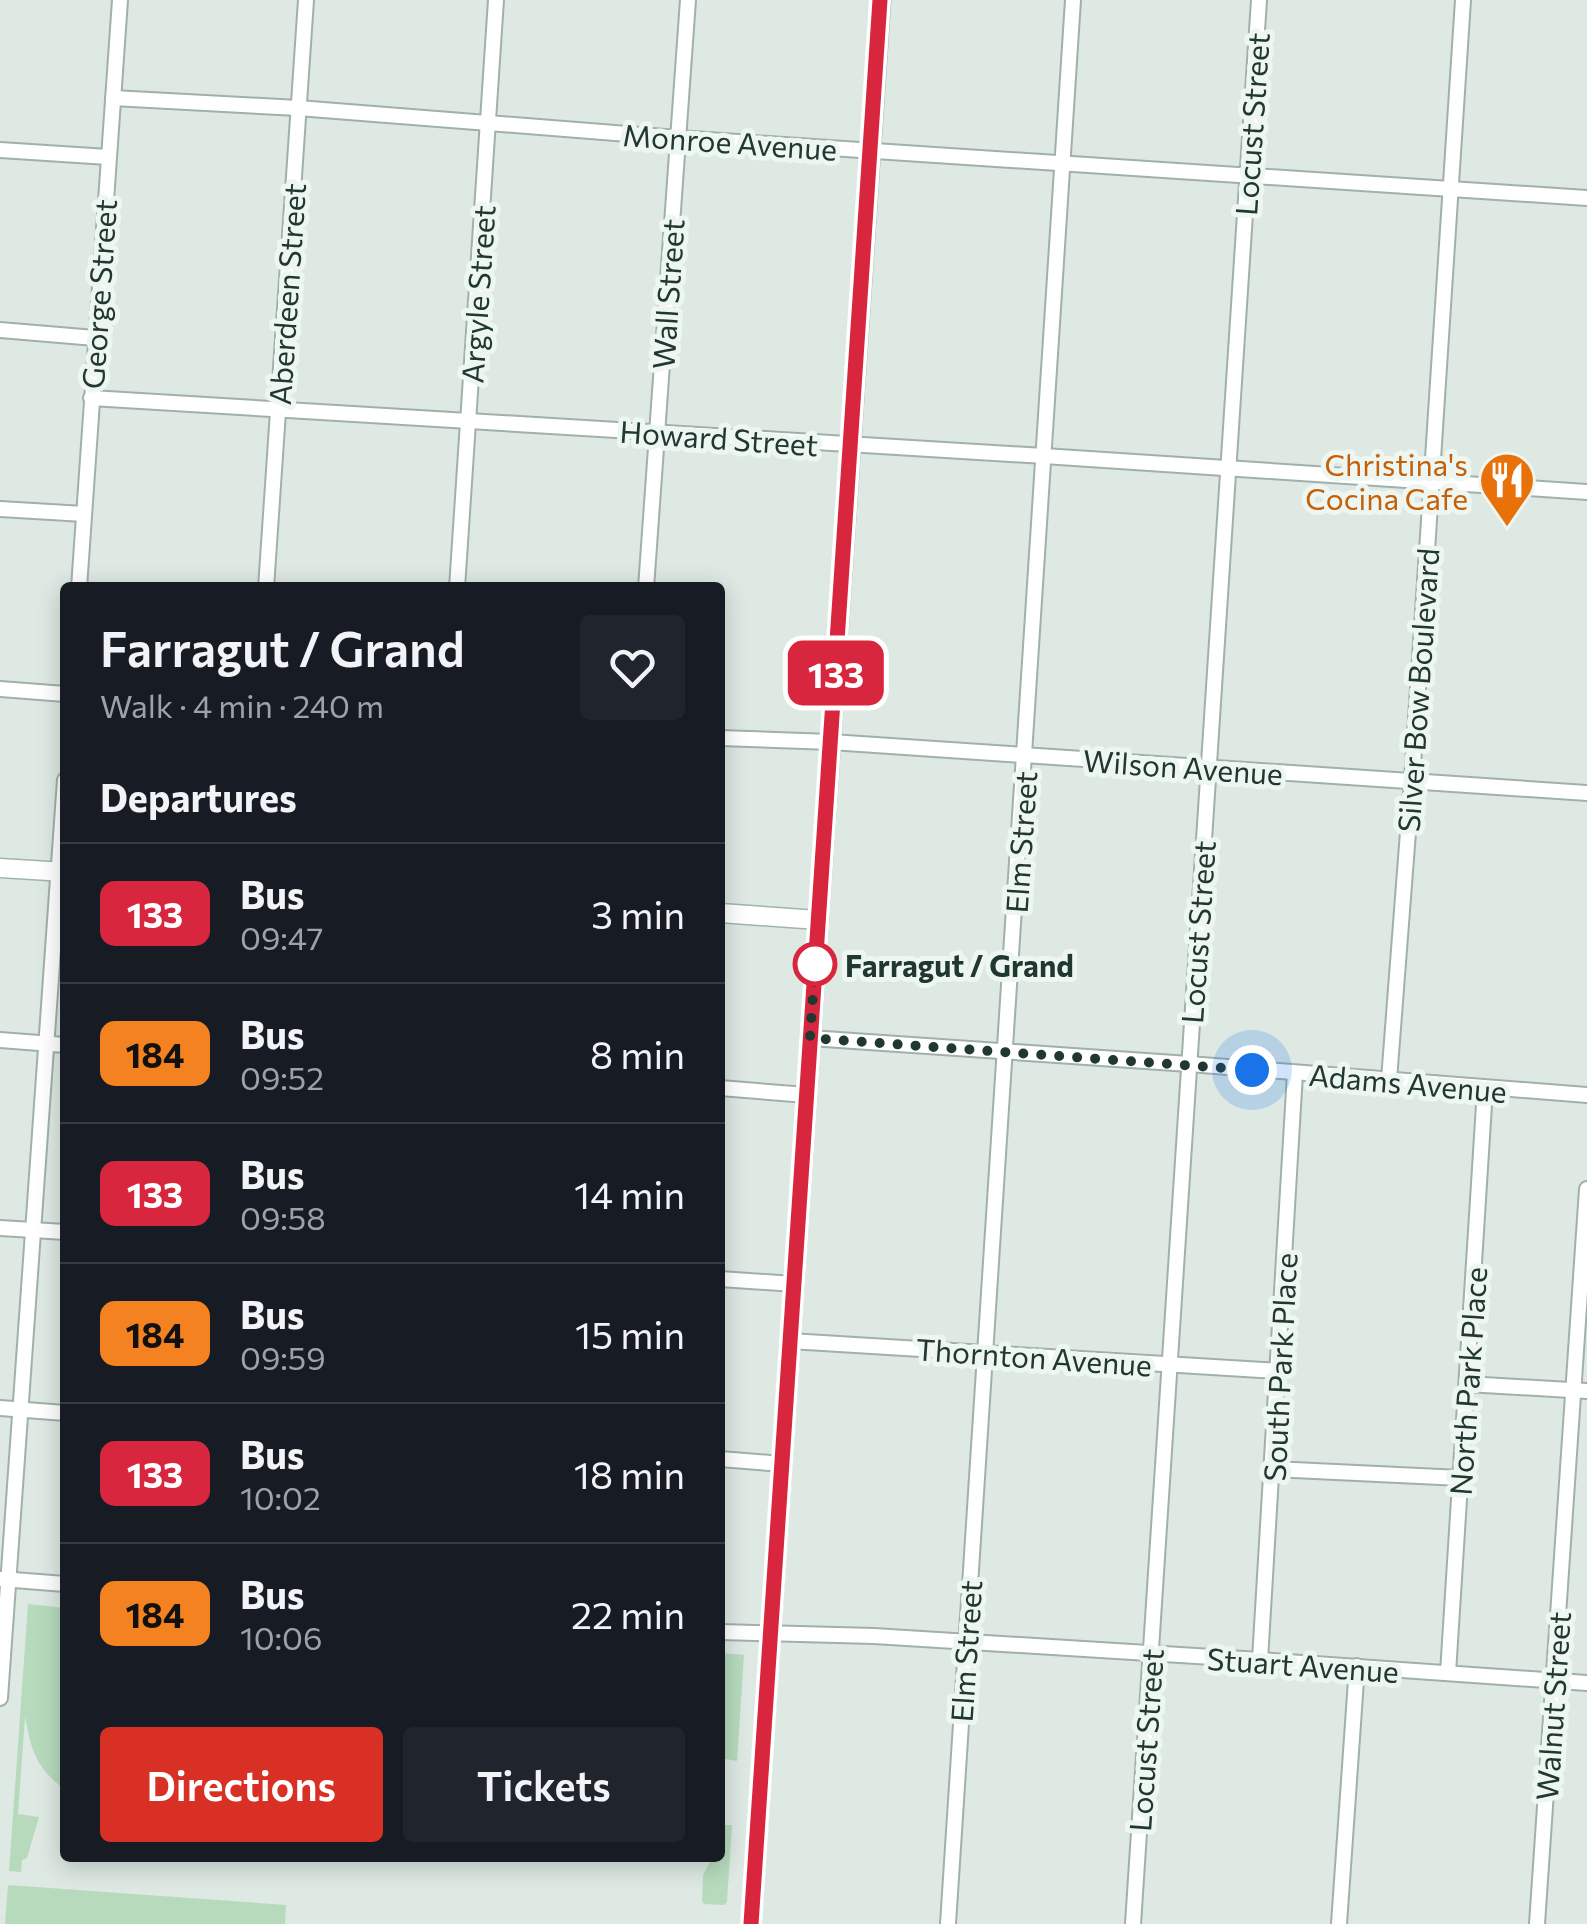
<!DOCTYPE html>
<html lang="en">
<head>
<meta charset="utf-8">
<style>
  body { margin:0; font-family:Commissioner,sans-serif; background:#20242c; color:#f1f3f6; height:100vh; display:flex; flex-direction:column; font-size:38px; white-space:nowrap }
  * { box-sizing:border-box; margin:0 }
  p { font-size:32px; color:#9ea1a6 }
  .icon { flex:none; width:55px; height:55px; fill:none; stroke:currentColor; stroke-width:2; stroke-linecap:round; stroke-linejoin:round }
  .map { position:relative; flex:1; overflow:hidden }
  .side { position:absolute; left:60px; top:582px; width:665px; height:1280px; display:flex; flex-direction:column; background:#171b24; border-radius:10px; box-shadow:0 5px 25px #0003 }
  .side>* { flex:none }
  .badge { padding:0 20px; border-radius:15px; font-size:35px; line-height:65px }
  .you { position:absolute; width:50px; height:50px; margin:-25px; border:8px solid #fff; border-radius:50%; background:#1a73e8; box-shadow:0 0 0 15px #1a73e833 }
  .map>.badge { position:absolute; translate:-50% -50%; box-shadow:0 0 0 5px #fff }
  h2 { padding:0 40px; font-size:38px; line-height:90px }
  .round { display:grid; place-items:center; flex:none; width:105px; height:105px; border-radius:10px; background:#20242c }
  .head { display:flex; align-items:center; justify-content:space-between; height:170px; padding:0 40px }
  h1 { font-size:48px; font-weight:600; line-height:75px }
  .action { display:flex; gap:20px; margin-top:auto; padding:20px 40px }
  .action a { flex:1; height:115px; border-radius:10px; background:#d93025; color:#fff; font-size:40px; font-weight:600; line-height:115px; text-align:center }
  .action a+a { background:#20242c; color:#f1f3f6 }
  ul { padding:0; list-style:none }
  li { display:flex; align-items:center; gap:30px; height:140px; padding:0 40px; border-top:2px solid #363941 }
  li div { flex:1 }
  li b { display:block; font-size:38px }
  li em { font-style:normal }
  li .badge { min-width:110px; font-weight:700; text-align:center }
  .map>svg:first-child { display:block }
</style>
</head>
<body>
<div class="map">
<svg width="1587" height="1924" viewBox="0 0 1587 1924">
  <rect width="100%" height="100%" fill="#dee9e3"/>
  <g fill="#b7dabd">
    <path d="M 28,1604 L 65,1608 L 65,1790 C 35,1766 32,1752 25,1717 L 18,1814 L 39,1817 L 27,1858 L 22,1860 L 21,1872 L 9,1871 Z"/>
    <polygon points="720,1653 744,1655 737,1761 720,1758"/>
    <polygon points="726,1825 732,1825 727,1902 724,1905 704,1904 702,1901 703,1875 712,1858 720,1858 720,1826"/>
    <polygon points="8,1885 286,1905 285,1924 5,1924"/>
  </g>
  <g fill="none" stroke-linecap="round" stroke-linejoin="round">
    <g stroke="#a1b0a9" stroke-width="18">
      <g id="street">
        <polyline points="113,98 298,108 678,138 1587,198"/>
        <polyline points="0,150 108,157"/>
        <polyline points="0,330 95,338"/>
        <polyline points="91,398 1044,456 1587,492"/>
        <polyline points="0,509 84,514"/>
        <polyline points="79,588 120,0"/>
        <polyline points="266,588 306,0"/>
        <polyline points="457,588 496,0"/>
        <polyline points="646,588 688,0"/>
        <polyline points="0,689 65,694"/>
        <polyline points="720,738 831,742 1587,793"/>
        <polyline points="810,1038 1189,1064 1587,1095"/>
        <polyline points="0,1040 65,1045"/>
        <polyline points="1389,1080 1412,780 1463,0"/>
        <polyline points="720,1088 806,1095"/>
        <polyline points="0,1228 65,1232"/>
        <polyline points="720,1279 794,1284"/>
        <polyline points="790,1341 1278,1371"/>
        <polyline points="1467,1384 1587,1391"/>
        <polyline points="0,1408 65,1413"/>
        <polyline points="720,1459 782,1464"/>
        <polyline points="1273,1469 1461,1478"/>
        <polyline points="1,1579 65,1584"/>
        <polyline points="720,1632 874,1636 1260,1660 1587,1683"/>
        <polyline points="1260,1660 1295,1073"/>
        <polyline points="1448,1673 1485,1089"/>
        <polyline points="0,1698 65,780"/>
        <polyline points="948,1924 1073,0"/>
        <polyline points="1133,1924 1259,0"/>
        <polyline points="1339,1924 1357,1666"/>
        <polyline points="1537,1924 1587,1189"/>
      </g>
    </g>
    <g stroke="#9eb5aa" stroke-width="21">
      <g id="secondary">
        <polyline points="0,868 65,872"/>
        <polyline points="720,913 818,920"/>
        <polyline points="751,1924 881,0"/>
      </g>
    </g>
    <use href="#street" stroke="#fff" stroke-width="14"/>
    <use href="#secondary" stroke="#fff" stroke-width="18"/>
  </g>
  <g fill="none" stroke-linecap="round" stroke-linejoin="round">
    <g stroke="#fff" stroke-width="22">
      <polyline id="line" points="751,1924 880,0"/>
    </g>
    <use href="#line" stroke="#d7263d" stroke-width="15"/>
    <polyline stroke="#20382f" stroke-width="10" stroke-dasharray="0 18" points="815,964 810,1038 1252,1070"/>
  </g>
  <defs>
    <g id="restaurant-pin" transform="scale(2.875)"><path d="M0 17L-7.5 6A9.5 9.5 0 1 1 7.5 6Z" fill="#e8710a" stroke="#eef6f1"/><path d="M-5-6h1v4h1v-4h1v4h1v-4h1v5L-1.5 .5V6h-2V.5L-5-1ZM5-6V6H3V1.5H1.5Q1.5-4 5-6Z" fill="#fff"/></g>
  </defs>
  <g fill-rule="evenodd">
    <use href="#restaurant-pin" x="1507" y="480"/>
  </g>
  <circle fill="#fff" stroke="#d7263d" stroke-width="5" cx="815" cy="964" r="20"/>
  <g text-anchor="middle" dominant-baseline="central" stroke-width="10" stroke-linejoin="round" paint-order="stroke">
    <g font-size="30" fill="#20382f" stroke="#eef6f1">
      <text transform="translate(1251 124) rotate(-86)">Locust Street</text>
      <text transform="translate(730 141) rotate(4)">Monroe Avenue</text>
      <text transform="translate(98 294) rotate(-86)">George Street</text>
      <text transform="translate(286 294) rotate(-86)">Aberdeen Street</text>
      <text transform="translate(477 294) rotate(-86)">Argyle Street</text>
      <text transform="translate(667 294) rotate(-86)">Wall Street</text>
      <text transform="translate(719 437) rotate(4)">Howard Street</text>
      <text transform="translate(1417 690) rotate(-86)">Silver Bow Boulevard</text>
      <text transform="translate(1183 766) rotate(4)">Wilson Avenue</text>
      <text transform="translate(1020 842) rotate(-86)">Elm Street</text>
      <text transform="translate(1197 932) rotate(-86)">Locust Street</text>
      <text transform="translate(1408 1082) rotate(5)">Adams Avenue</text>
      <text transform="translate(1034 1356) rotate(4)">Thornton Avenue</text>
      <text transform="translate(1279 1367) rotate(-87)">South Park Place</text>
      <text transform="translate(1467 1381) rotate(-86)">North Park Place</text>
      <text transform="translate(965 1651) rotate(-86)">Elm Street</text>
      <text transform="translate(1303 1664) rotate(4)">Stuart Avenue</text>
      <text transform="translate(1552 1706) rotate(-86)">Walnut Street</text>
      <text transform="translate(1145 1740) rotate(-86)">Locust Street</text>
    </g>
    <g font-size="30" fill="#c56008" stroke="#eef6f1" text-anchor="end">
      <text x="1468" y="463">Christina's<tspan x="1468" dy="34">Cocina Cafe</tspan></text>
    </g>
    <g font-size="30" font-weight="bold" fill="#20382f" stroke="#eef6f1" text-anchor="start">
      <text x="845" y="964">Farragut / Grand</text>
    </g>
  </g>
</svg>
<div class="you" style="left:1252px;top:1070px"></div>
<b class="badge" style="left:836px;top:673px;background:#d7263d;color:#fff">133</b>
<section class="side">
<div class="head"><div><h1>Farragut / Grand</h1><p>Walk · 4 min · 240 m</p></div><a class="round"><svg class="icon" aria-label="heart" viewBox="0 0 24 24"><path d="M12 20l-8-8c-3-5 5-10 8-4 3-6 11-1 8 4z"/></svg></a></div>
<h2>Departures</h2>
<ul>
<li><span class="badge" style="background:#d7263d;color:#fff">133</span><div><b>Bus</b><p>09:47</p></div><em>3 min</em></li>
<li><span class="badge" style="background:#f58220;color:#111">184</span><div><b>Bus</b><p>09:52</p></div><em>8 min</em></li>
<li><span class="badge" style="background:#d7263d;color:#fff">133</span><div><b>Bus</b><p>09:58</p></div><em>14 min</em></li>
<li><span class="badge" style="background:#f58220;color:#111">184</span><div><b>Bus</b><p>09:59</p></div><em>15 min</em></li>
<li><span class="badge" style="background:#d7263d;color:#fff">133</span><div><b>Bus</b><p>10:02</p></div><em>18 min</em></li>
<li><span class="badge" style="background:#f58220;color:#111">184</span><div><b>Bus</b><p>10:06</p></div><em>22 min</em></li>
</ul>
<div class="action"><a>Directions</a><a>Tickets</a></div>
</section>
</div>
</body>
</html>
